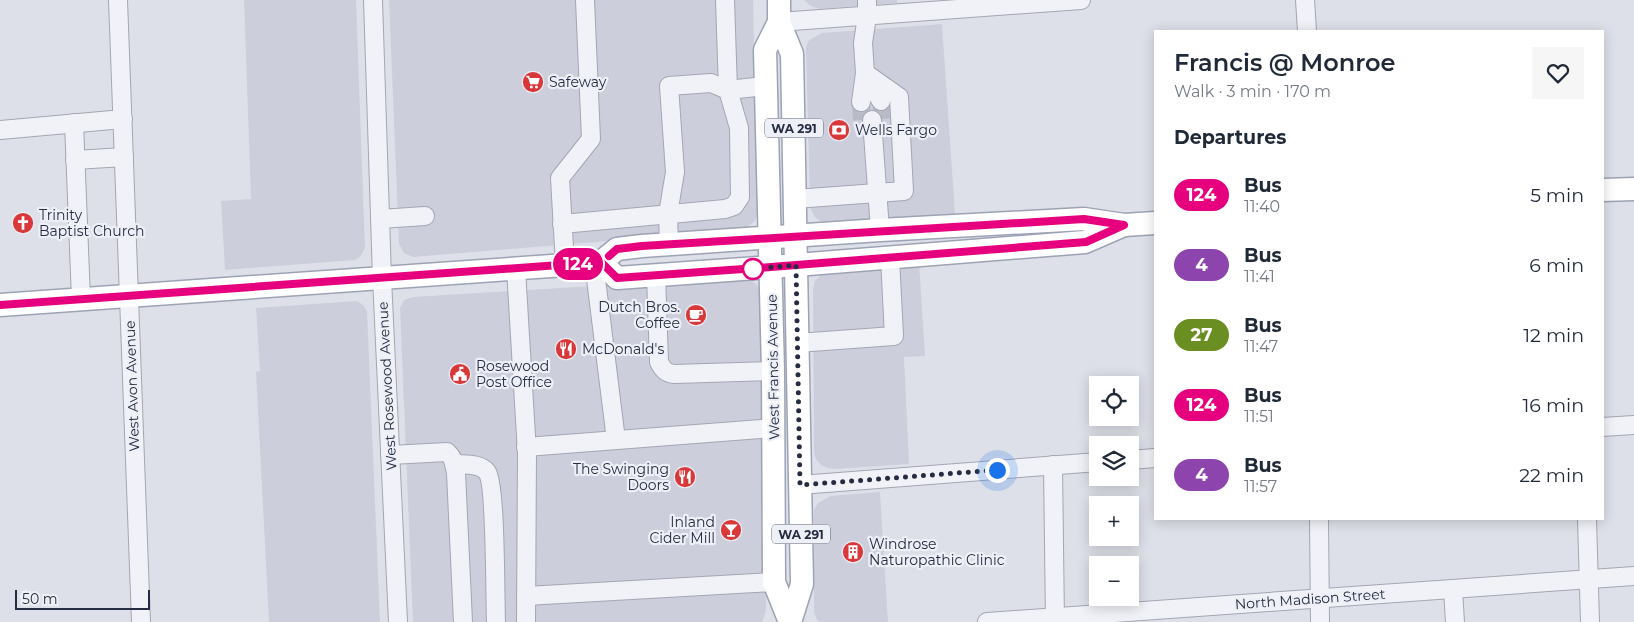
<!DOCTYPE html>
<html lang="en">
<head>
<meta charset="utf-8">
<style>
  body { margin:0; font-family:Montserrat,sans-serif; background:#f6f6f7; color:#1f2937; height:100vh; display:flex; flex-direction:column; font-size:19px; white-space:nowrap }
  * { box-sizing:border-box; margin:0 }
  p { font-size:16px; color:#747a83 }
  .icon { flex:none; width:28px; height:28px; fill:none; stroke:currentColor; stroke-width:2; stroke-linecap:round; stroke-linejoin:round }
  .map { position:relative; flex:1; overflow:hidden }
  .drawer { position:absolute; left:1154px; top:30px; width:450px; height:490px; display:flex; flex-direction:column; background:#fff; border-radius:0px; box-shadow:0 2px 12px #0003 }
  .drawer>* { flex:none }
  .badge { padding:0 10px; border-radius:16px; font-size:18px; line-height:32px }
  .controls { position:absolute; left:1089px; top:376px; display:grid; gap:10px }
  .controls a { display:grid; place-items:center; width:50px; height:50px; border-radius:0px; background:#fff; box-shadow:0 2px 12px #0003; font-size:25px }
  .scale { position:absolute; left:15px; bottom:12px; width:135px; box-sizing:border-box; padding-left:5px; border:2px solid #262c41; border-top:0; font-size:14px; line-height:18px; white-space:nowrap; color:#262c41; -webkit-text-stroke:4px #edf0f6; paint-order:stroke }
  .you { position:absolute; width:25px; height:25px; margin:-12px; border:4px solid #fff; border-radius:50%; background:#1a73e8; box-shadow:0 0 0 8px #1a73e833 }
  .map>.badge { position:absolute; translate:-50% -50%; box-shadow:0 0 0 2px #fff }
  h2 { padding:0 20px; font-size:19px; line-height:45px }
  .round { display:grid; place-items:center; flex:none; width:52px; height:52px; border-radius:0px; background:#f6f6f7 }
  .summary { display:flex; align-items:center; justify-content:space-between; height:85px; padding:0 20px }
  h1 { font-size:24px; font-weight:600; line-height:38px }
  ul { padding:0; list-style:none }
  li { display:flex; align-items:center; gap:15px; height:70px; padding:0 20px }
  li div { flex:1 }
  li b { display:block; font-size:19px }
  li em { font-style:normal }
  li .badge { min-width:55px; font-weight:700; text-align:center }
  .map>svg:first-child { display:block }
</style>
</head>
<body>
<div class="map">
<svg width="1634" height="622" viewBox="0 0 1634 622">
  <rect width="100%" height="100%" fill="#dee0e9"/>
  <g fill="#cccfdb">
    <polygon points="244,0 356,0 365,248 361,256 355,260 225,270 221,201 251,199"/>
    <polygon points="389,0 753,0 758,214 755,221 743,230 413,257 404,253 399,244"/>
    <polygon points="804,0 897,0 897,3 820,9 811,6"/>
    <polygon points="942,24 955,214 828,223 820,221 814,216 810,206 806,47 809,40 822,33"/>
    <polygon points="919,263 925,356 904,357 909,464 835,469 828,468 821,465 816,459 814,453 813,289 815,281 820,276 827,272"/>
    <polygon points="737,277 750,279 757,285 761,295 766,611 762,622 413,622 400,308 404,300 413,297"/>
    <polygon points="357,301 363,305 367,311 380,622 269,622 256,372 260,371 256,308"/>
    <polygon points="880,492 888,622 820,622 817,620 814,612 814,510 818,503 831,496"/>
  </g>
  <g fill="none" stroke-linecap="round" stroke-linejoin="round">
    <g stroke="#b9bcc7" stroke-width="18" stroke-dasharray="18 9" stroke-linecap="butt">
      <polyline points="881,101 883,119"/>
      <polyline points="861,102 862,120"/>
    </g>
    <g stroke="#a3a6b3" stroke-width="20">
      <g id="minor">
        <polyline points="118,0 141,622"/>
        <polyline points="373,0 382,278 398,622"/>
        <polyline points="1305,0 1307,31"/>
        <polyline points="779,22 1081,0"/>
        <polyline points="867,77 881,101"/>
        <polyline points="861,102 865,73"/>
        <polyline points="872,120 880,230"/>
        <polyline points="74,123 81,299"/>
        <polyline points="0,130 123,119"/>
        <polyline points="75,160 124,157"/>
        <polyline points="795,199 904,191 899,97 865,73 863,43 867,16 867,0"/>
        <polyline points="380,219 425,216"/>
        <polyline points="562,224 725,209 734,206 740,197 739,128 728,90 725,0"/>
        <polyline points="669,245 668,214 675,172 669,86 711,83 728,90 765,86"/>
        <polyline points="594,263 616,440"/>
        <polyline points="565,265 560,178 591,139 585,0"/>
        <polyline points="516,269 527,453 526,622"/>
        <path d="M 656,275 L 659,362 C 663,370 666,373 674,374 L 773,371"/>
        <polyline points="797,343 894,336 890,258"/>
        <polyline points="1602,427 1634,425"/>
        <polyline points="526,447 774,428"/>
        <path d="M 390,455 L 447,452 C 454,458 454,464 456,473 L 463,622"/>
        <polyline points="1130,460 1155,458"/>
        <path d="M 454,464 C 465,465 480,463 487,472 C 496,484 495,600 496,622"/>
        <polyline points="1053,465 1055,622"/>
        <polyline points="800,485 1098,462"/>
        <polyline points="1319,519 1320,622"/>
        <polyline points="1587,519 1590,622"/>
        <polyline points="1453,590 1455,622"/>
        <polyline points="526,596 774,582"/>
        <polyline points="987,622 1634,576"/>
      </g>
    </g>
    <g stroke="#9ca3b5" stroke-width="25">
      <g id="major">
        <polyline points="779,0 779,22 792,54 802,584 790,622"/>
        <polyline points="779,22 765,50 773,371 774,582 790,622"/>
        <polyline points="1602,190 1634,189"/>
        <polyline points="601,262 617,278 771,267 1085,242 1124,225"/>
        <polyline points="0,305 594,263 601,262 617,249 642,246 880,230 1084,219 1124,225 1155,223"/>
      </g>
    </g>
    <use href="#minor" stroke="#f1f2f7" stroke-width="18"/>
    <use href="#major" stroke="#fff" stroke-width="22"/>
  </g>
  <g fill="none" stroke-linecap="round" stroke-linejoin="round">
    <g stroke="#fff" stroke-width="11">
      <polyline id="line" points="0,305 601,262 617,278 771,267 1086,242 1124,225 1084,219 642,246 617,249 609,256"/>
    </g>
    <use href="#line" stroke="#e6007e" stroke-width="8"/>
    <polyline stroke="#262c41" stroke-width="5" stroke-dasharray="0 9" points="753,269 796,265 800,485 997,470"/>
  </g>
  <defs>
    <g id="supermarket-disc" transform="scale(1.125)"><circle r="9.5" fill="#d9383a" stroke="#edf0f6"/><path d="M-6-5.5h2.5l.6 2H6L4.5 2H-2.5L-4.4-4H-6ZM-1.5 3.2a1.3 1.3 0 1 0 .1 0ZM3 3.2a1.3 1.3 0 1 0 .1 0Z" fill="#fff"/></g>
    <g id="bank-disc" transform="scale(1.125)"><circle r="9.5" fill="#d9383a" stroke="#edf0f6"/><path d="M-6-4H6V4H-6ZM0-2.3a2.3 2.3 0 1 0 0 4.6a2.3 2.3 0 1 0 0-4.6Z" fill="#fff"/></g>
    <g id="church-disc" transform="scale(1.125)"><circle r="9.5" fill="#d9383a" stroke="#edf0f6"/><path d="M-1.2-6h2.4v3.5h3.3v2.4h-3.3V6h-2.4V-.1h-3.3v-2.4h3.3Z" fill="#fff"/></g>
    <g id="cafe-disc" transform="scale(1.125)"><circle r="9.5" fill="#d9383a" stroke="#edf0f6"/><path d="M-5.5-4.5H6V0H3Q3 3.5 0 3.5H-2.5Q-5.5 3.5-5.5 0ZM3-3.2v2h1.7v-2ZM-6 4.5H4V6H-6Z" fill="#fff"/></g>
    <g id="restaurant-disc" transform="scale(1.125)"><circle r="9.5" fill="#d9383a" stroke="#edf0f6"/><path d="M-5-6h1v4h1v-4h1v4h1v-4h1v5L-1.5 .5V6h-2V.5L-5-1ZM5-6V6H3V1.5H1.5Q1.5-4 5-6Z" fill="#fff"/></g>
    <g id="civic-disc" transform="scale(1.125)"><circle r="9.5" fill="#d9383a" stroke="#edf0f6"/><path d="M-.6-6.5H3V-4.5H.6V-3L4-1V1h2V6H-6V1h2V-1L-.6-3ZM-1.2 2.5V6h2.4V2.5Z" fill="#fff"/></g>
    <g id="bar-disc" transform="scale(1.125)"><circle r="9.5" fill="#d9383a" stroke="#edf0f6"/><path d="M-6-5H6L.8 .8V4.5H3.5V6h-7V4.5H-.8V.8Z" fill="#fff"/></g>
    <g id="building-disc" transform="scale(1.125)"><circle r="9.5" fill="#d9383a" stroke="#edf0f6"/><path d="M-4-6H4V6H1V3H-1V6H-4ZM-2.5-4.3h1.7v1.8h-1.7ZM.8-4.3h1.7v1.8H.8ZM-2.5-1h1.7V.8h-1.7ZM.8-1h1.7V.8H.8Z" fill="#fff"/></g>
  </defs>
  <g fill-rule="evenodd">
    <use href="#supermarket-disc" x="533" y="82"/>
    <use href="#bank-disc" x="839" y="130"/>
    <use href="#church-disc" x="23" y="223"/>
    <use href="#cafe-disc" x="696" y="315"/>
    <use href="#restaurant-disc" x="566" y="349"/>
    <use href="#civic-disc" x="460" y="374"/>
    <use href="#restaurant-disc" x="685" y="477"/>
    <use href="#bar-disc" x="731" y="530"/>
    <use href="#building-disc" x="853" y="552"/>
  </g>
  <circle fill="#fff" stroke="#e6007e" stroke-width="2.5" cx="753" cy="269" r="10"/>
  <g text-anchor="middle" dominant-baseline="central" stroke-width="4.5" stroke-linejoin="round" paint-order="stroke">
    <g fill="#edf0f6" stroke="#626777" stroke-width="1">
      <rect x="765" y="118.5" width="58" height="19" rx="4"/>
      <rect x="772" y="524.5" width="58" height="19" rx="4"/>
    </g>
    <g font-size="12" font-weight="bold" fill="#262c41">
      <text x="794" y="128">WA 291</text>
      <text x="801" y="534">WA 291</text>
    </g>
    <g font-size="14" fill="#262c41" stroke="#edf0f6" text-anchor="start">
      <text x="549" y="82">Safeway</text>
      <text x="855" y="130">Wells Fargo</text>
      <text x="39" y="215">Trinity<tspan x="39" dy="16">Baptist Church</tspan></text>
      <text x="680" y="307" text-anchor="end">Dutch Bros.<tspan x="680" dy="16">Coffee</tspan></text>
      <text x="582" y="349">McDonald's</text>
      <text x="476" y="366">Rosewood<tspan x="476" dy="16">Post Office</tspan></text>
      <text x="669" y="469" text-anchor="end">The Swinging<tspan x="669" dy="16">Doors</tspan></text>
      <text x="715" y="522" text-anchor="end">Inland<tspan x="715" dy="16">Cider Mill</tspan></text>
      <text x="869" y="544">Windrose<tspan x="869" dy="16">Naturopathic Clinic</tspan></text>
    </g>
    <g font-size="14" fill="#262c41" stroke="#edf0f6">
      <text transform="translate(773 367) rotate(-91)">West Francis Avenue</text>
      <text transform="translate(132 386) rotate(-92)">West Avon Avenue</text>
      <text transform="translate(387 386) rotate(-93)">West Rosewood Avenue</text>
      <text transform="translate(1310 599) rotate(-4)">North Madison Street</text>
    </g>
  </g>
</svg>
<div class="controls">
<a><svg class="icon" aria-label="locate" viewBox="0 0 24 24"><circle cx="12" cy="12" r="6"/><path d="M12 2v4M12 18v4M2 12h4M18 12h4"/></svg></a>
<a><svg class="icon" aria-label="layers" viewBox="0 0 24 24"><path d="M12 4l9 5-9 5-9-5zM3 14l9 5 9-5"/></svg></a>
<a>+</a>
<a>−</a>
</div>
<div class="scale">50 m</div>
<div class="you" style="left:997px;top:470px"></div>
<b class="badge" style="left:578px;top:264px;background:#e6007e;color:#fff">124</b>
<section class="drawer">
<div class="summary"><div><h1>Francis @ Monroe</h1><p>Walk · 3 min · 170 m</p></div><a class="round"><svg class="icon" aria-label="heart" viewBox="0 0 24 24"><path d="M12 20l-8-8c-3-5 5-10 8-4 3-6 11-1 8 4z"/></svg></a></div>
<h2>Departures</h2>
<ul>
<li><span class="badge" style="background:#e6007e;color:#fff">124</span><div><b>Bus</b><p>11:40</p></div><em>5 min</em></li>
<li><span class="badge" style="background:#8e44ad;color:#fff">4</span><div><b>Bus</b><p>11:41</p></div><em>6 min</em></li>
<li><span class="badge" style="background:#6b8e23;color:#fff">27</span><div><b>Bus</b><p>11:47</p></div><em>12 min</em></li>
<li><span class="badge" style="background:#e6007e;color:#fff">124</span><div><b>Bus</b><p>11:51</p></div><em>16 min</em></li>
<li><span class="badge" style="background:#8e44ad;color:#fff">4</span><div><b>Bus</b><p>11:57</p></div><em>22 min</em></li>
</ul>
</section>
</div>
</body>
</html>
